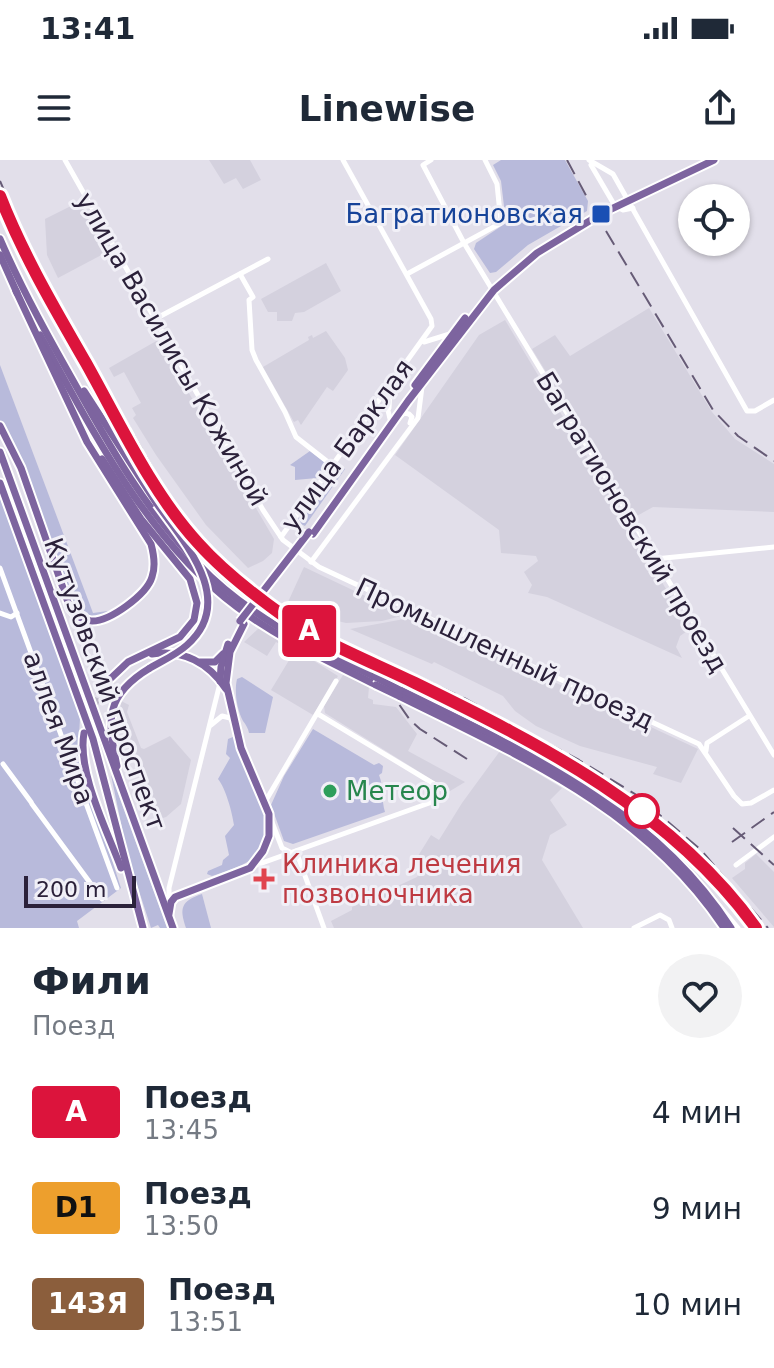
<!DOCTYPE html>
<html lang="ru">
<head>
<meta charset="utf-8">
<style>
  body { margin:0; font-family:"DejaVu Sans",sans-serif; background:#f2f2f3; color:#1f2937; height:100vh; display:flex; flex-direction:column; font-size:30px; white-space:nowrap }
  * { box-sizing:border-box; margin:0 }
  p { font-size:26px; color:#747a83 }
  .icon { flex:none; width:44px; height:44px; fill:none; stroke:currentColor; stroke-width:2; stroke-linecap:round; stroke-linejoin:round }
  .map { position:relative; height:768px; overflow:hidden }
  .sheet { display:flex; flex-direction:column; background:#fff; flex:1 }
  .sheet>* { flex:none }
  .badge { padding:0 16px; border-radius:6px; font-size:28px; line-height:52px }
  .fabs { position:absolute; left:678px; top:24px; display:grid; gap:16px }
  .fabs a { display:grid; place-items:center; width:72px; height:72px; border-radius:50%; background:#fff; box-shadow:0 2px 6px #0004; font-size:40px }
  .scale { position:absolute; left:24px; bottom:20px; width:112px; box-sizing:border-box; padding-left:8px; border:4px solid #2b213a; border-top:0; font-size:22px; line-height:28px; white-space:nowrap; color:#2b213a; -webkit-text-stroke:6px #f1f0f7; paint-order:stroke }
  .map>.badge { position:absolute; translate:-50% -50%; box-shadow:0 0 0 4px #fff }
  .round { display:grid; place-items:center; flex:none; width:84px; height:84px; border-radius:42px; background:#f2f2f3 }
  .summary { display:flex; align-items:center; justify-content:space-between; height:136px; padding:0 32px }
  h1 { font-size:38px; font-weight:800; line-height:60px }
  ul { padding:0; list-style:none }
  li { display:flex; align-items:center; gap:24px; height:96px; padding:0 32px }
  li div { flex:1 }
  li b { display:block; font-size:30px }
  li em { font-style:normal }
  li .badge { min-width:88px; font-weight:700; text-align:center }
  .status { display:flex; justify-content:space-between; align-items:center; height:56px; padding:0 40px; background:#fff; direction:ltr }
  .status svg { height:22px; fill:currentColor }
  header { display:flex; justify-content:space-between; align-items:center; height:104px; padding:0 32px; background:#fff; font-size:36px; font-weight:800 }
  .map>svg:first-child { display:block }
</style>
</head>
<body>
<div class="status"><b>13:41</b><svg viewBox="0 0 49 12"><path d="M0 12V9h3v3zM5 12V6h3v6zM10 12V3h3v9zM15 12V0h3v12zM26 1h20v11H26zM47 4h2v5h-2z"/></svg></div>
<header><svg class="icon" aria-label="menu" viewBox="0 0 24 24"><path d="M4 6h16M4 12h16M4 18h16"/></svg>Linewise<svg class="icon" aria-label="share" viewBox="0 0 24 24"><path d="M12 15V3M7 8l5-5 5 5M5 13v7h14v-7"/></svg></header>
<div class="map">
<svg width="774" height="768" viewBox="0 0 774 768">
  <rect width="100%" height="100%" fill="#e2dfea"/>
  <g fill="#d4d1de">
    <polygon points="209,0 250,0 261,20 243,29 236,18 224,24"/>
    <polygon points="81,41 109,91 58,118 47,95 45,59"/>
    <polygon points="326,103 341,131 304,152 295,153 292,161 277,161 277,152 268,152 261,139"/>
    <polygon points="649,148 712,252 735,279 774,304 774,352 653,347 635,357 532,189 555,175 570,196"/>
    <polygon points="505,160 690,469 680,476 676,487 682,498 547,437 528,433 532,425 524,412 538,401 536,396 501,393 499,370 395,295 479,175"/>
    <polygon points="326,171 345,198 348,210 333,231 327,227 301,265 298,260 294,262 263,207 309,180 308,177 312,175 313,178"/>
    <polygon points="158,180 274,379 272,393 263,401 248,408 206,365 156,295 133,258 136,255 132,248 141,243 124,212 114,217 109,208"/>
    <polygon points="304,407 380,443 405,455 382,461 346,463 321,457 288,442"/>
    <polygon points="415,457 698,589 681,623 653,614 657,607 580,586 536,566 515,551 503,536 434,502 432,504 350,469"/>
    <polygon points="260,467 338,516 313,555 271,530 294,492 276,482 267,496 244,482"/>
    <polygon points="343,515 369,527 368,538 373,540 373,544 396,547 417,574 408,591 465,622 450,631 325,553 324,546"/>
    <polygon points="121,541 129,545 127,552 141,588 144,589 170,576 191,600 181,644 166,657 160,659 137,597 130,593 120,561"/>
    <polygon points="500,591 562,628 550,640 567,665 550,675 542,700 583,768 334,768 331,761 352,750 352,747 417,717 421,710 413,704 431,675 439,680 462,643"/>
    <polygon points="756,694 774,712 774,767 732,718 745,709 745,703"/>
  </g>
  <g fill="#b8badb">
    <polygon points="501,0 565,0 588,41 587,51 528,85 496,112 490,113 474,89 476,83 506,63 501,21 493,5"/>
    <path d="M 0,205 L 93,453 L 115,450 C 99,460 90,460 73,450 L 0,263 Z"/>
    <polygon points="310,291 327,304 317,318 295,320 295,307 290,305"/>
    <polygon points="339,304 345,309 305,366 301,364 296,370 292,367"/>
    <polygon points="0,338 80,558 78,594 120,725 121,728 77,761 79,768 0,768"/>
    <path d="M 242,517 L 273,537 L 265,573 L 249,573 C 248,568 246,565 243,561 C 237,550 234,532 237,519 Z"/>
    <path d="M 313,569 L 374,605 L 379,603 L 383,606 L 382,613 L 379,615 C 384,627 381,639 385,652 L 293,684 L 284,681 L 271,645 L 284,616 Z"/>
    <path d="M 233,577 C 243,608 288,670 252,699 C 241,707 224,712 212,716 L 207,714 L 208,711 L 222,705 L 223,700 L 229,695 L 225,676 L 234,665 C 232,652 226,629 218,619 L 230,598 L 226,594 L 228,579 Z"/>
    <polygon points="111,615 112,617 167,768 160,768 158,765 151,768 128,697"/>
    <path d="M 202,734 L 211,768 L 186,768 C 179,748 181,741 202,734 Z"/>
  </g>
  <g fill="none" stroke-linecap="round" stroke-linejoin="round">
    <polyline stroke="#bdb9c7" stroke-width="7" stroke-dasharray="7 3.5" stroke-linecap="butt" points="87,564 99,533 109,520"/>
    <g stroke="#fff" stroke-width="11">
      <g id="major">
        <polyline points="605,52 714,0"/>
        <path d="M 0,79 C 23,132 51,182 80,233 C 112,290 145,348 191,396"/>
        <polyline points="0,95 17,133"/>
        <path d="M 40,175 C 93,271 147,380 237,447 C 279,479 329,501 376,525"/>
        <polyline points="415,225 465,158"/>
        <polyline points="84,231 157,344"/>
        <path d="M 0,266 L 21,308 L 70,448 C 75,455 82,460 91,461 C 110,462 147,434 152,417 C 156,406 154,395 151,384 L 87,282 L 16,131"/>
        <polyline points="0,292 173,768"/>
        <polyline points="102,299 141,359 190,419 197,443 194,460 180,477 128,502 109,520"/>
        <polyline points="0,323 93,579 143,768"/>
        <polyline points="313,374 408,241 494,130 537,93 596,57"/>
        <path d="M 199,405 C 247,456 313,487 375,517"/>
        <path d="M 152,494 C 183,489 209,503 226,529"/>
        <polyline points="200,502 215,502 223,494"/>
        <polyline points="220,521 221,507 228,484"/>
        <path d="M 400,530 C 526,592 652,646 731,768"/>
        <path d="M 399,536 C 522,597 646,650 724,768"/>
        <path d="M 84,573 C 77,612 107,670 121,708"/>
        <path d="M 117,606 C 107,559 105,535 150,508"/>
        <polyline points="169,754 171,742 175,737 250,708 263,691 269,676 269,654 241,588 226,523 230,492 244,464"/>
      </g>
    </g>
    <g stroke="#fff" stroke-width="5">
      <polyline points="65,0 263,350 283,380 319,407 699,584 734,636 742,644 751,643 774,630"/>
      <polyline points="431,0 423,5 464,83 774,595"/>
      <polyline points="589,0 613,14 747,251 755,251 774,240"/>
      <polyline points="591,5 615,46 623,50 633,48"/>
      <polyline points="240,114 253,137 249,140 252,190 256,200 285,252 296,277 333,306"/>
      <polyline points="407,114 501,63 497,24 485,0"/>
      <polyline points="155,159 268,99"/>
      <polyline points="424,182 453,173"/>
      <polyline points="376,247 387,246 390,259"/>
      <polyline points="389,248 390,229"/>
      <polyline points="400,257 404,253 409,254 412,257 410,263"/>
      <polyline points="281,377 432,166 431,159 343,0"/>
      <polyline points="655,399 774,387"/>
      <polyline points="311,402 418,258 422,227"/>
      <polyline points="0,408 117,728"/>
      <polyline points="0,453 11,457 17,453"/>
      <polyline points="211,565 222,556 230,558 234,564"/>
      <polyline points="706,591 707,583 749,556"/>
      <polyline points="3,604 31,642"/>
      <polyline points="265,642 336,521"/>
      <polyline points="32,644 102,739"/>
      <polyline points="270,657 282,688 290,692"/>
      <polyline points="296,691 324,768"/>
      <polyline points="736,705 774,677"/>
      <polyline points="251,707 446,637 444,630 318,554"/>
      <polyline points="708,732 738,768"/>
      <polyline points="169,743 169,728 221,519"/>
      <polyline points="634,768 660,755 669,760 672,768"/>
    </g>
    <use href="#major" stroke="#7d649f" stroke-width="7"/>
    <g stroke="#665b76" stroke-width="2" stroke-dasharray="16 8" stroke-linecap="butt">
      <polyline points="567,0 589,41"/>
      <polyline points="0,21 34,100 50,128 167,333 200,378 228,404 292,454 323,472 464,538 579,600 635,634 700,689 768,768"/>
      <polyline points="606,71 713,250 738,276 774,301"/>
      <polyline points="326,486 371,511 387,527 410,560 420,569 467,599"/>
      <path d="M 525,584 C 616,635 690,681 753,768"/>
      <polyline points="733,668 774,705"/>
      <polyline points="732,682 774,652"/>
    </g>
    <g stroke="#fff" stroke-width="11" stroke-linecap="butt">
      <g id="major-bridge">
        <polyline points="596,57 605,52"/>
        <polyline points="240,461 309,372"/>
        <path d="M 150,508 C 162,501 176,495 187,485 C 237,441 185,383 157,344"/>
        <polyline points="375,517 400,530"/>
        <polyline points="376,525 399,536"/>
      </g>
    </g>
    <use href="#major-bridge" stroke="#7d649f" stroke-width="7"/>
  </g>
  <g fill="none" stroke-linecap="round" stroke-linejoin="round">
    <g stroke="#fff" stroke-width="18">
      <path id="line" d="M 0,36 C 23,95 55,149 86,203 C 119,262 152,333 198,383 C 223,411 254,435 285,457 C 325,484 372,502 415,523 C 542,585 672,651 756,768"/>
    </g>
    <use href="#line" stroke="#dc143c" stroke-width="12"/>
  </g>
  <rect fill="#1a4fb4" stroke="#f1f0f7" stroke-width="3" x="591" y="44" width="20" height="20" rx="4"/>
  <circle fill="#2e9e5b" stroke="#f1f0f7" stroke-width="3" cx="330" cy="631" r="8"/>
  <circle fill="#fff" stroke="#dc143c" stroke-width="4" cx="642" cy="651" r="16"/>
  <path fill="#e0444e" stroke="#f1f0f7" stroke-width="3" d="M260 707h8v8h8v8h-8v8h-8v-8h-8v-8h8z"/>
  <g text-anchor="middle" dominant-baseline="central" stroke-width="6" stroke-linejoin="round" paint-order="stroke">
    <g font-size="26" fill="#164399" stroke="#f1f0f7" text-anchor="end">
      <text x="583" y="54">Багратионовская</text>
    </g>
    <g font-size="26" fill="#2b213a" stroke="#f1f0f7">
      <text transform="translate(172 189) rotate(60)">улица Василисы Кожиной</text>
      <text transform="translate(347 285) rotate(-54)">улица Барклая</text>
      <text transform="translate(632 362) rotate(59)">Багратионовский проезд</text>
      <text transform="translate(505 494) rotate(25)">Промышленный проезд</text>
      <text transform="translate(105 524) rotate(70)">Кутузовский проспект</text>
      <text transform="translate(59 568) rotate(70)">аллея Мира</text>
    </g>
    <g font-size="26" fill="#27864d" stroke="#f1f0f7" text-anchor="start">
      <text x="346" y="631">Метеор</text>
    </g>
    <g font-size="26" fill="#be3a42" stroke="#f1f0f7" text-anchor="start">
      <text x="282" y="704">Клиника лечения<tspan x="282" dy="30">позвоночника</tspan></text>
    </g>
  </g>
</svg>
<div class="fabs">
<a><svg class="icon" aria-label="locate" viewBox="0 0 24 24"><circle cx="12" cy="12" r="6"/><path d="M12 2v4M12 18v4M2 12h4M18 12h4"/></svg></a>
</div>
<div class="scale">200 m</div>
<b class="badge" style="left:309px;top:471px;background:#dc143c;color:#fff">A</b>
</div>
<section class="sheet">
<div class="summary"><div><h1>Фили</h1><p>Поезд</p></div><a class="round"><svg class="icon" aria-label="heart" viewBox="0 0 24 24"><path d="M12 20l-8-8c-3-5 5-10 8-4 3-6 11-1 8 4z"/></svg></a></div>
<ul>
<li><span class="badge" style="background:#dc143c;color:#fff">A</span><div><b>Поезд</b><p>13:45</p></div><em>4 мин</em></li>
<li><span class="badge" style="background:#ed9f2d;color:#111">D1</span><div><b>Поезд</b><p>13:50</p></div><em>9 мин</em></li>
<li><span class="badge" style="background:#8b5e3c;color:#fff">143Я</span><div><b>Поезд</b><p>13:51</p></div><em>10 мин</em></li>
</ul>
</section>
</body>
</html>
